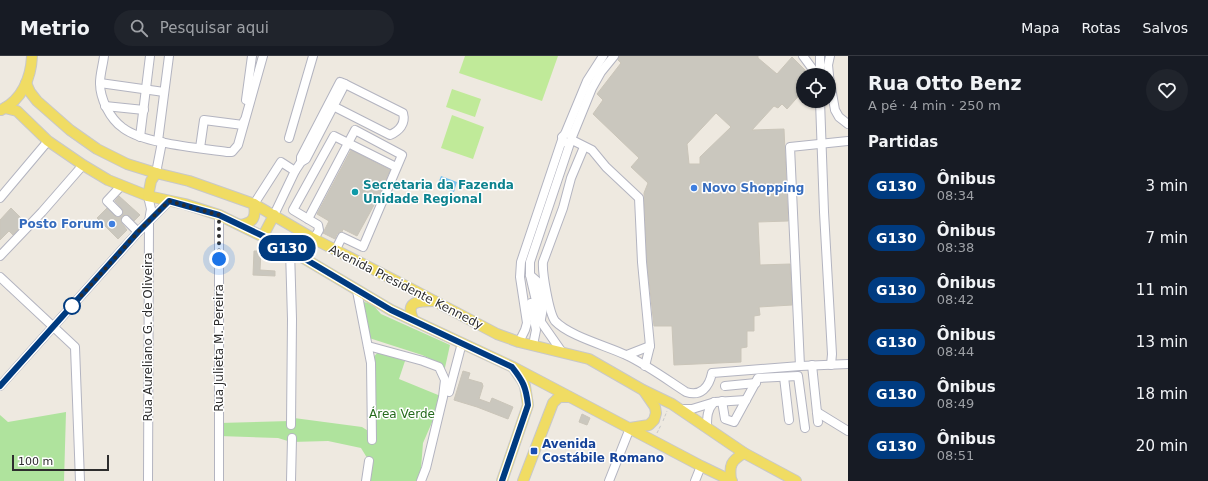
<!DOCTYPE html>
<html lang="pt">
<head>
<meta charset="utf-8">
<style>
  body { margin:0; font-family:"DejaVu Sans",sans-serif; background:#20242c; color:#f1f3f6; height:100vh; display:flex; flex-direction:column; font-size:15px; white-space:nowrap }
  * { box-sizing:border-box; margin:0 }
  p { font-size:13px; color:#9ea1a6 }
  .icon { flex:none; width:22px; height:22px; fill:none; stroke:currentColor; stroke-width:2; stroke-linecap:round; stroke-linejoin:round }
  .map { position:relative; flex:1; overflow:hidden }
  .panel { display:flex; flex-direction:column; background:#171b24; width:360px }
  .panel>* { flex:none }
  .badge { padding:0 8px; border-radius:13px; font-size:14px; line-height:26px }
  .buttons { position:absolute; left:796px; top:12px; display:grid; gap:8px }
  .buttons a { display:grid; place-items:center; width:40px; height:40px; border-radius:50%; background:#171b24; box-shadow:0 1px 3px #0004; font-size:20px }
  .scale { position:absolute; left:12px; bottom:10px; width:97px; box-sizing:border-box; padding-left:4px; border:2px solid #2d2d2d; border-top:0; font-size:11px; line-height:14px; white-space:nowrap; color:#2d2d2d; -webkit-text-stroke:3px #fff; paint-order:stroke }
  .you { position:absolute; width:20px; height:20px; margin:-10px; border:3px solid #fff; border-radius:50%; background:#1a73e8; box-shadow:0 0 0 6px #1a73e833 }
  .map>.badge { position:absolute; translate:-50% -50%; box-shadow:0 0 0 2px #fff }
  h2 { padding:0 20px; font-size:15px; line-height:36px }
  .round { display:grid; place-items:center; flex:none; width:42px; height:42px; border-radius:21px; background:#20242c }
  .headline { display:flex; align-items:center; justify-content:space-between; height:68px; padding:0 20px }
  h1 { font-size:19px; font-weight:700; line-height:30px }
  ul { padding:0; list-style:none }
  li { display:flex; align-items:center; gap:12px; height:52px; padding:0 20px }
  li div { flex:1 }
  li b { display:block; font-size:15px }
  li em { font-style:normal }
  li .badge { min-width:44px; font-weight:700; text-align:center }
  header { display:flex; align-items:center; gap:24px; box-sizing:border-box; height:56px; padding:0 20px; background:#171b24; border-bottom:1px solid #363941 }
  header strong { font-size:19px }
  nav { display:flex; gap:22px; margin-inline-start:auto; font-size:14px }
  .search { width:280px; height:36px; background:#20242c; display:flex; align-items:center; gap:10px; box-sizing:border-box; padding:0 14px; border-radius:22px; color:#9ea1a6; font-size:15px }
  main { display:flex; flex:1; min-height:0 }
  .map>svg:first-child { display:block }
</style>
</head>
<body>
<header>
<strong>Metrio</strong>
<div class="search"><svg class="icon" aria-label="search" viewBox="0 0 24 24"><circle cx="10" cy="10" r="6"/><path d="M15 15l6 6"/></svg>Pesquisar aqui</div>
<nav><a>Mapa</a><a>Rotas</a><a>Salvos</a></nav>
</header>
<main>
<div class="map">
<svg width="848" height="425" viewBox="0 0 848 425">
  <rect width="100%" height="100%" fill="#eee9e0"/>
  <g fill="#afe39d">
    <polygon points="364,246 372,248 381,258 450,289 444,316 435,305 422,299 366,281 360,250"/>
    <polygon points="378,296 405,305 399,323 443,341 423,387 420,425 366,425 369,405 361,392 328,385 291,386 278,382 219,380 219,367 290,365 294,362 362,371 373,378 371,304"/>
    <polygon points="66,356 64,425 0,425 0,359 8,366"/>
  </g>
  <g fill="#c0ea99">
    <polygon points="465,0 558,0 542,45 459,17"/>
    <polygon points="452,33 481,43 475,61 446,51"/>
    <polygon points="452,59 484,71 473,103 441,92"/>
  </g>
  <polygon fill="#75c2ee" points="441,120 457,126 454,136 437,130"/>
  <g fill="#cac7be" stroke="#cac5b9" fill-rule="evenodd">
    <path d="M 619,0 L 758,0 L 758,2 L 777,18 L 792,1 L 810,19 L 803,19 L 803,35 L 787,53 L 782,48 L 778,52 L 774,50 L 752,74 L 784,73 L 788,165 L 758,166 L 760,209 L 790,208 L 792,249 L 759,251 L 760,259 L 754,260 L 754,275 L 747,275 L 747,291 L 741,292 L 741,306 L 674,309 L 672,270 L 654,270 L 647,206 L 644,137 L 648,127 L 631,111 L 639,102 L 593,58 L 603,44 L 597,38 L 621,7 L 618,4 ZM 716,57 L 731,71 L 700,101 L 700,108 L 689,108 L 687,88 Z"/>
    <polygon points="351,94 390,114 379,140 357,180 343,173 342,176 337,178 335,183 323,177 329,165 317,158"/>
    <polygon points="119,140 140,159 134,165 128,159 122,160 121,166 127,174 118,183 97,162 107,152 116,161 122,160 123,154 115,145"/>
    <polygon points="11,152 25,166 13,179 9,175 0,184 0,164"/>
    <polygon points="254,195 261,195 260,214 275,215 275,220 253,219"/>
    <polygon points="463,315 470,317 468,323 482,327 483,330 479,343 490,347 492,342 513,351 508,363 477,351 454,344"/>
    <polygon points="582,358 590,362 587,369 579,366"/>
  </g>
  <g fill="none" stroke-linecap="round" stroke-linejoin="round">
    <g stroke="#b3b4c0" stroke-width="10">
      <g id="minor">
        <path d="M 104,0 C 103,9 100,18 100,27 C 100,43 110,63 123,72 C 144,88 200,92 227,96 L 232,96 L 238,89 L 263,0"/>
        <polyline points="803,0 817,19"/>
        <polyline points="820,19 820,0"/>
        <polyline points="829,19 828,9 830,0"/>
        <polyline points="829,20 835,54 839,61 848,68"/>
        <polyline points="100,27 164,36"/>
        <polyline points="246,44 252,0"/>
        <polyline points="820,45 824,156 832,298 831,309"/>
        <path d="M 329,48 L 390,79 C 399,75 406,68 403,57 L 345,28"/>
        <polyline points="105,50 144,54"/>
        <path d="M 565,78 C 569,77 570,78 572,81 L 570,87 L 564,86 L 562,81 L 565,78 L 587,25 L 603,0"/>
        <polyline points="140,81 150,0"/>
        <polyline points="572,81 592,32 601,16 614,0"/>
        <polyline points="289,82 313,0"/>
        <polyline points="572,84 592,94 606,111 639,142 642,206 650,290 645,310"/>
        <polyline points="158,85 169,0"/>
        <path d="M 584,91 L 571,122 L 563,152 L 543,206 C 542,216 549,257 555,265 C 569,280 607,290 626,299 C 647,309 666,323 686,336 C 701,341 709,331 712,317 L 800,310 L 848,308"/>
        <polyline points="200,92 204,64 243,69 244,65"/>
        <polyline points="295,115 301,106 306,103 345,28 340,26 301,101 301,106"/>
        <polyline points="156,117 162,86"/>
        <polyline points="148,140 151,153 149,165 148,425"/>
        <polyline points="0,142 48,85"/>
        <polyline points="254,148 281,106 295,115 274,159"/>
        <polyline points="118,156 107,145 121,130"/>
        <polyline points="219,159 219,425"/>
        <polyline points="308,163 355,74 402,99 363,191 342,181 335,195"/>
        <polyline points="126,164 138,176"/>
        <polyline points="314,183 319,174 318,169 293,154 334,80 396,111"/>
        <polyline points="290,194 292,263 291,369"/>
        <polyline points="0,200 42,156 83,109"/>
        <polyline points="530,219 538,226 539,230 543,252 541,263"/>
        <polyline points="0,221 75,291 80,425"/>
        <polyline points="357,235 371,307 372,384"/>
        <polyline points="531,247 536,274 533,289"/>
        <polyline points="519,286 525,274 527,267 520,221 521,206 562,84"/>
        <polyline points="368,290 423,305 439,311 445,324 443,341 426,412 421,425"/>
        <polyline points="562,296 541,266 530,219 530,206 570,87"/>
        <polyline points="627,299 650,290"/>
        <polyline points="812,309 818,366"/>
        <polyline points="800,310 790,91 848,85"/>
        <polyline points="784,321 789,364"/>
        <polyline points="0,330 138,176 169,145"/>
        <polyline points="725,330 756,327"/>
        <polyline points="449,336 462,287"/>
        <polyline points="722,345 725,363 734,366 758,322 798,320 805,372"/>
        <polyline points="679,353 692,353 715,346 746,344"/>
        <polyline points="817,356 848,375"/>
        <path d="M 707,371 C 707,361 707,354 714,346"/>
        <polyline points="291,425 292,382"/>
        <polyline points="366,425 369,405"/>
        <polyline points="609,425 630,372"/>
        <polyline points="695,425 701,410"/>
      </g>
    </g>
    <g stroke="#c8c8c8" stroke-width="12">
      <g id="major">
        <polyline points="26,27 30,36 37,45 70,74 97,93 127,108 156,117 189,125 254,148 314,183 404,229 497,278 519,286 589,303 643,334 672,348 744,397 796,425"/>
        <polyline points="5,52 17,55 48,85 83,109 108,124 148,140 185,148 219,159 290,194 391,254 513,311 701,410 732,425"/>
        <path d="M 1,54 C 22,44 31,22 32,0"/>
        <polyline points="148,140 151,125 156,117"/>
        <path d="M 240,169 C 254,167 256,161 254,148"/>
        <polyline points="263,180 274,159"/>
        <path d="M 414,265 C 404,245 418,245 434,245"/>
        <polyline points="630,372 649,369 654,364 656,357 655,351 644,335"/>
        <path d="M 731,424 C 729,409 731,405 744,397"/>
        <polyline points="502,425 528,349 525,330 522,324 515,314"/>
        <polyline points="523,425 553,347 559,341 569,341"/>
      </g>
    </g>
    <g stroke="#c8c8c8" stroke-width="1" stroke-dasharray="3 2" stroke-linecap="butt">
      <polyline points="663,365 667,355"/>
      <polyline points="657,377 661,369"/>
    </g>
    <use href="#minor" stroke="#fff" stroke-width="8"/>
    <use href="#major" stroke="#f0dc63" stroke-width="10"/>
  </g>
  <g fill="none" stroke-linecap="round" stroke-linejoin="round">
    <g stroke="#fff" stroke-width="9">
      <path id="line" d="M 0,330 L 138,176 L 169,145 L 219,159 L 263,180 L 290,194 L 391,254 L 512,311 C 523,325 526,331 528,349 L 502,425"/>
    </g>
    <use href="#line" stroke="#003b80" stroke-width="6"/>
    <polyline stroke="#2d2d2d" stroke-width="4" stroke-dasharray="0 7.2" points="72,250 138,176 169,145 219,159 219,203"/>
  </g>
  <g fill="#3f7fe0" stroke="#fff" stroke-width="1.5">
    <circle cx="694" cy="132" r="4"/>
    <circle cx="112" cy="168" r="4"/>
  </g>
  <circle fill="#0f9aa8" stroke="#fff" stroke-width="1.5" cx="355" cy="136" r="4"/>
  <circle fill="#fff" stroke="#003b80" stroke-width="2" cx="72" cy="250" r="8"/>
  <rect fill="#1a4fb4" stroke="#fff" stroke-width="1.5" x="530" y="391" width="8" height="8" rx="2"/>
  <g text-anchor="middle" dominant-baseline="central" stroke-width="3" stroke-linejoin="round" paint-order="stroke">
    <g font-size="12" font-weight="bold" fill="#0d838f" stroke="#fff" text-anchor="start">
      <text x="363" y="129">Secretaria da Fazenda<tspan x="363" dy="14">Unidade Regional</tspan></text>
    </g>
    <g font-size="12" font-weight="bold" fill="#366cbe" stroke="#fff" text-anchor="start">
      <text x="702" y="132">Novo Shopping</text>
      <text x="104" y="168" text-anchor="end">Posto Forum</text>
    </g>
    <g font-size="12" fill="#2d2d2d" stroke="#fff">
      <text transform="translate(406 231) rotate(27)">Avenida Presidente Kennedy</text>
      <text transform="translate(148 281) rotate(-90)">Rua Aureliano G. de Oliveira</text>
      <text transform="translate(219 292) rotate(-90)">Rua Julieta M. Pereira</text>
    </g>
    <g font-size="12" fill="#256b1c" stroke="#fff">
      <text x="402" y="358">Área Verde</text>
    </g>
    <g font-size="12" font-weight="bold" fill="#164399" stroke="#fff" text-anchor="start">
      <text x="542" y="388">Avenida<tspan x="542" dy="14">Costábile Romano</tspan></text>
    </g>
  </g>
</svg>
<div class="buttons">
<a><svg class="icon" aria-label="locate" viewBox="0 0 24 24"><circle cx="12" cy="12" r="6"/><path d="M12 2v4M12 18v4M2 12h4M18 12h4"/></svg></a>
</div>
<div class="scale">100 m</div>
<div class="you" style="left:219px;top:203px"></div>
<b class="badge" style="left:287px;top:192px;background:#003b80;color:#fff">G130</b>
</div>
<section class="panel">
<div class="headline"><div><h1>Rua Otto Benz</h1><p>A pé · 4 min · 250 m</p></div><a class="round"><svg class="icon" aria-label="heart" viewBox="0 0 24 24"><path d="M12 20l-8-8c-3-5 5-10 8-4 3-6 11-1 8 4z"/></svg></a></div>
<h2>Partidas</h2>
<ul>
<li><span class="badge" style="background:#003b80;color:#fff">G130</span><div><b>Ônibus</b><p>08:34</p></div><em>3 min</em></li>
<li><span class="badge" style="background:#003b80;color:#fff">G130</span><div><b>Ônibus</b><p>08:38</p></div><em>7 min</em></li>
<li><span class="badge" style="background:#003b80;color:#fff">G130</span><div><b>Ônibus</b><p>08:42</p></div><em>11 min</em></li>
<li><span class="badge" style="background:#003b80;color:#fff">G130</span><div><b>Ônibus</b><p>08:44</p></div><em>13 min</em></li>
<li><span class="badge" style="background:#003b80;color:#fff">G130</span><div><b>Ônibus</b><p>08:49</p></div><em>18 min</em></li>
<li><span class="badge" style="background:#003b80;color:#fff">G130</span><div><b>Ônibus</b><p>08:51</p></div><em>20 min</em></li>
</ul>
</section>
</main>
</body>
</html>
